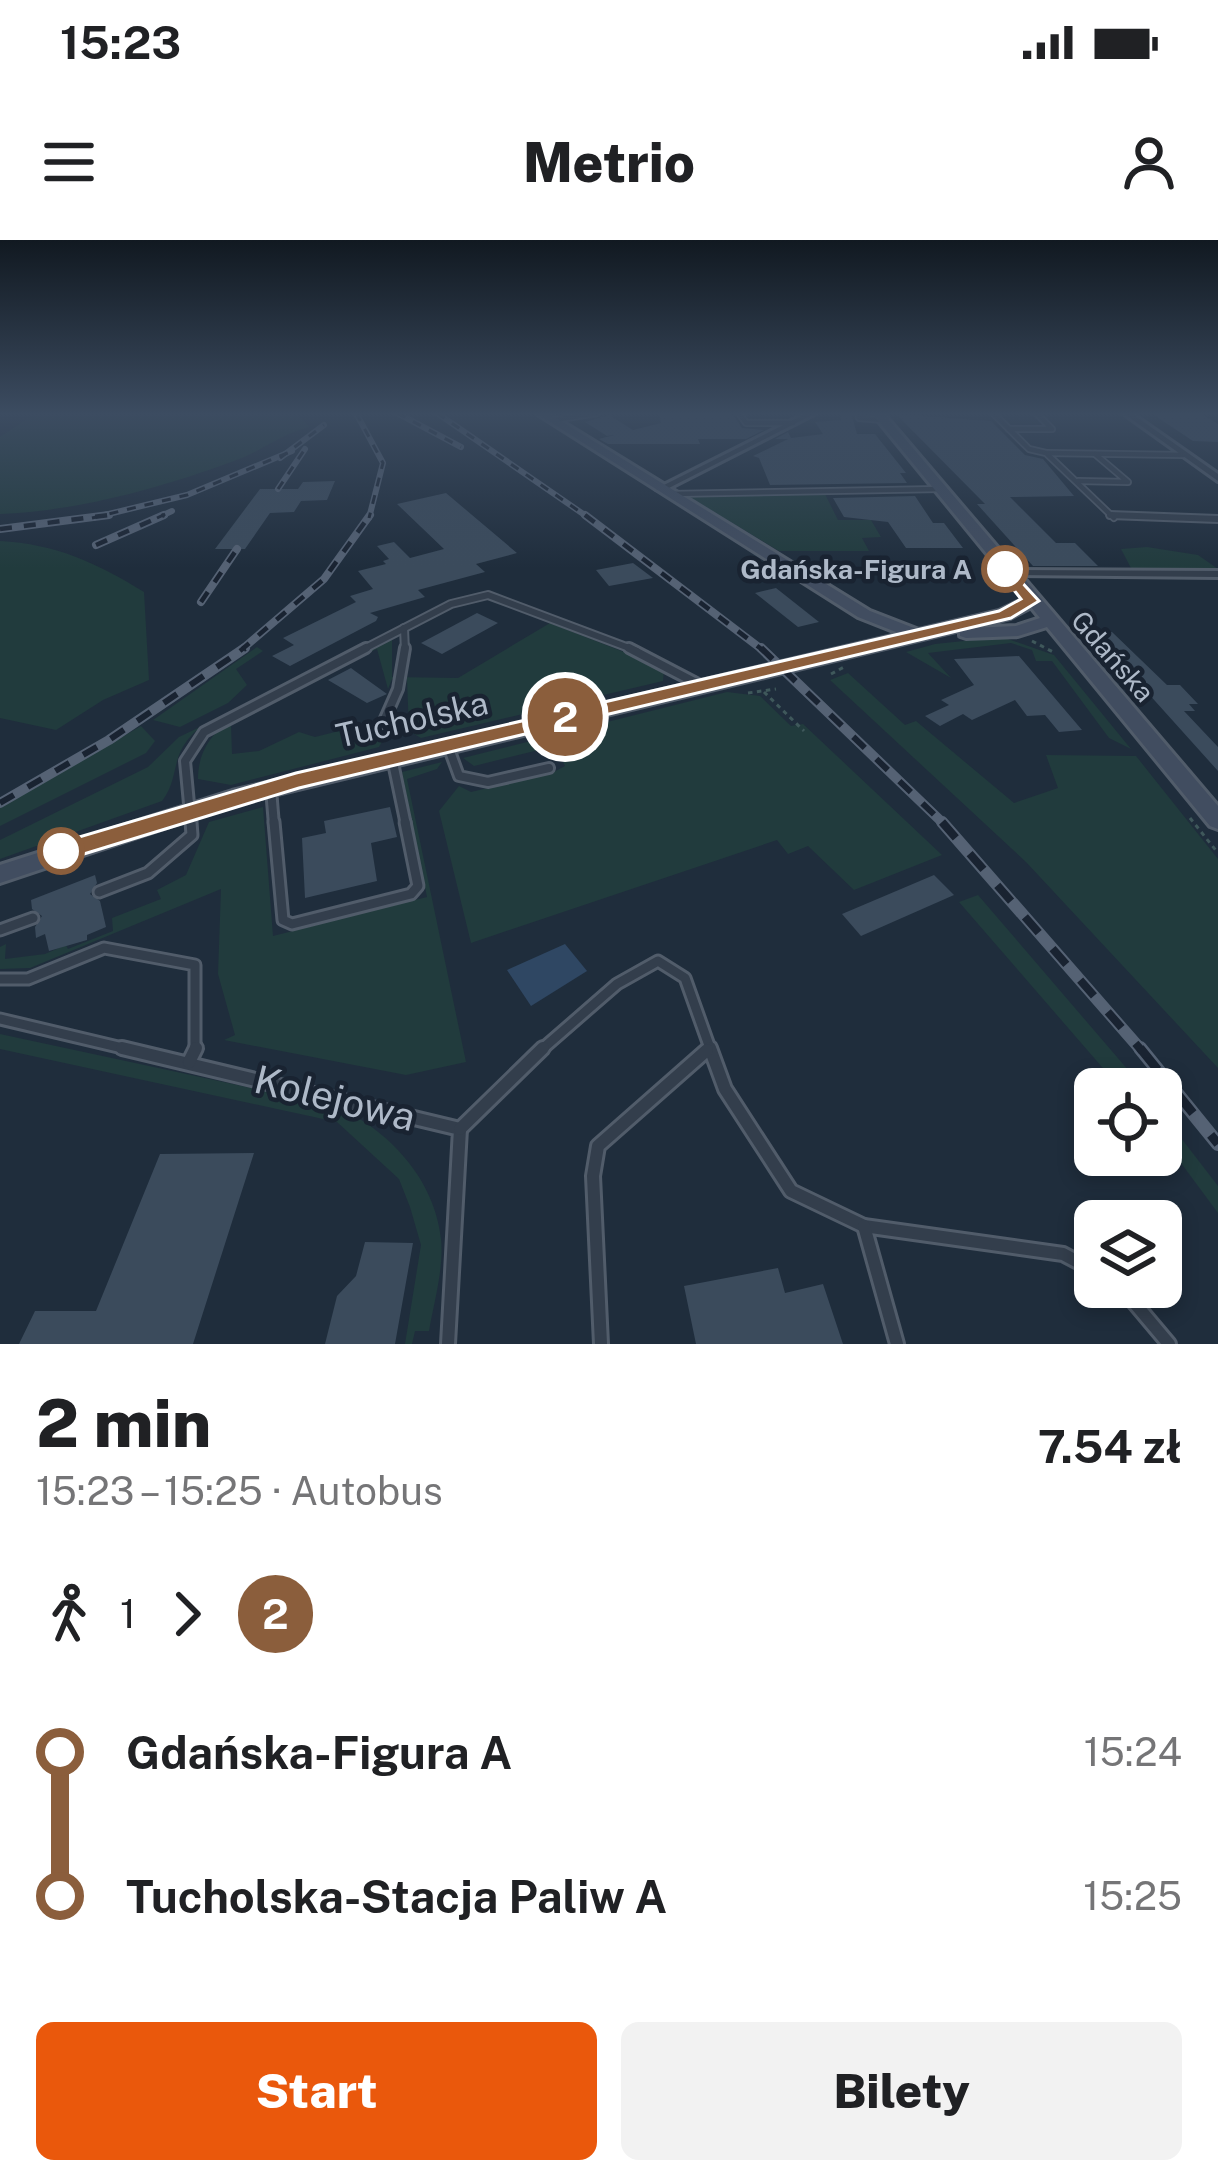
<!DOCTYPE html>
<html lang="pl">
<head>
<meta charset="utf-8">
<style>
  body { margin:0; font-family:"Public Sans",sans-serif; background:#f2f2f2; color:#202124; height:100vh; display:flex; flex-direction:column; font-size:45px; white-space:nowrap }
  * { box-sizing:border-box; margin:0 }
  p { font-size:39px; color:#757577 }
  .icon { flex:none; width:66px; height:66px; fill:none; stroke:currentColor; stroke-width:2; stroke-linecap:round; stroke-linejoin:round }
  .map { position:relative; height:1104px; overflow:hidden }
  .drawer { display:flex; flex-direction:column; background:#fff; flex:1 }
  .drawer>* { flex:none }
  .badge { padding:0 24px; border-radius:39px; font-size:42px; line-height:78px }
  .buttons { position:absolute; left:1074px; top:828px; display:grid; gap:24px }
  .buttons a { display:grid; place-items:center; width:108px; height:108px; border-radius:18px; background:#fff; box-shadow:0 6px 18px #0003; font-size:60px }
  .map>.badge { position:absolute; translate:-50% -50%; box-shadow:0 0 0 6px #fff }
  .legs { display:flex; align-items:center; gap:18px; height:132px; padding:0 36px; font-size:39px }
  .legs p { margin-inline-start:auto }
  .overview { display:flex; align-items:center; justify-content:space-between; height:204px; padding:0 36px }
  h1 { font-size:66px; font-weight:800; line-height:90px }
  .button { display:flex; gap:24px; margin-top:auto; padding:24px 36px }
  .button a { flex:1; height:138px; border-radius:18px; background:#ea580c; color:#fff; font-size:48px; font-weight:800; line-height:138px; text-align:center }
  .button a+a { background:#f2f2f2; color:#202124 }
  ul { padding:0 36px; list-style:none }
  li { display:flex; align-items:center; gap:42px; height:144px; font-size:45px }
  li i { display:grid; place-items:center; width:18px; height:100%; margin:0 15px; background:currentColor }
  li i::after { content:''; width:30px; height:30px; margin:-15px; border:9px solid; border-radius:50%; background:#fff }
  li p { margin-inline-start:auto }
  li:first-child i { background:linear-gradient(#0000 50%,currentColor 0) }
  li:last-child i { background:linear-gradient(currentColor 50%,#0000 0) }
  .status { display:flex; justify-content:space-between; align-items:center; height:84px; padding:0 60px; background:#fff; direction:ltr }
  .status svg { height:33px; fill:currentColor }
  header { display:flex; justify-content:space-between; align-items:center; height:156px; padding:0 36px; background:#fff; font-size:54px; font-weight:800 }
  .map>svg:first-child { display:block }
</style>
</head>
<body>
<div class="status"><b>15:23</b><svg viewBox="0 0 49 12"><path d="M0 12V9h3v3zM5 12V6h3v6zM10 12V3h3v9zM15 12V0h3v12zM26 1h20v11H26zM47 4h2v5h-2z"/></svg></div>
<header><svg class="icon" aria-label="menu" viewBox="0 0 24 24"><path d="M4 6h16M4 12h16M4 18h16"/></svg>Metrio<svg class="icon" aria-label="person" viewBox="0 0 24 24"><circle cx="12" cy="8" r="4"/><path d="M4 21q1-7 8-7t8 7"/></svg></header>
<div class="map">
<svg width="1218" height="1104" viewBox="0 0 1218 1104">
  <rect width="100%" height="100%" fill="#1f2d3c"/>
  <g fill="#213b3d">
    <path d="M 36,173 L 294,173 L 310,187 C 281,194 262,211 234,221 C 161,248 78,271 0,274 L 0,197 Z"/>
    <polygon points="824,252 838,280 871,280 881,297 862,298 869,311 779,311 684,254"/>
    <path d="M 0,301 C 56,304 97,323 144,352 L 149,440 L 103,460 L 56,490 L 0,478 Z"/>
    <polygon points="1147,307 1198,315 1218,329 1132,330 1121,309"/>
    <polygon points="550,383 657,425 664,430 663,441 421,498 409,491 407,439 392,439 388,449 377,409 319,435 392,397 392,437 458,438"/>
    <polygon points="1002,397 1054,415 1131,509 1109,498 1052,421 1036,421 1032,410 1011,403 928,413 951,438 906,412 935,404"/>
    <polygon points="257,407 263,411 236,429 247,445 228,463 180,487 153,480"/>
    <polygon points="848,433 905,485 916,481 1014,563 1058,548 1046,515 1136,516 1218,619 1218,828 1026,622 830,440"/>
    <path d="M 301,443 L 308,445 L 231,484 L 232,514 L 259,511 L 299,492 L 315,497 L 363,485 L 380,487 L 385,496 L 379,507 L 231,545 L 198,539 C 198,482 257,467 301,443 Z"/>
    <polygon points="727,452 760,456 791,486 803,484 942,615 854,650 808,606 788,614 777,600 471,703 439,571 459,546 471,552 552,533 565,526 555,506 474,526 463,518"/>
    <polygon points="141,486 155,501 146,513 0,586 0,568"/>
    <path d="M 202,486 C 167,513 182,535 162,561 L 0,619 L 0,600 L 148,527 L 179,497 Z"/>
    <polygon points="442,522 437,529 407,539 466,822 406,835 224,800 235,795 218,734 221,649 30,728 0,729 0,707 6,704 5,719 45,714 66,705 68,709 113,691 112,678 161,659 157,650 186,635 209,582 263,567 273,696 427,657 402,532"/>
    <polygon points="978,655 1135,838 1143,849 1121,849 959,662"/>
    <path d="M 0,794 L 335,866 C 388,889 435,939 441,999 C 444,1028 434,1062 429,1091 L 415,1091 L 412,1104 L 405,1104 L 421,1005 L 410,967 L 399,939 L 337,882 L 0,809 Z"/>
    <polygon points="1161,872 1218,946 1218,973 1161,896"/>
  </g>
  <polygon fill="#2f4763" points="565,704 587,731 531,766 507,730"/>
  <g fill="#3b4b5c">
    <polygon points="659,173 732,173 742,188 764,190 746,199 698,199 700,204 608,204 599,199 614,195 607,196 585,182 609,175 633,190 661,183"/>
    <polygon points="840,173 851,173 857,194 875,194 906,233 900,233 907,243 770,245 759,218 753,216 788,199 775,199 788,192 791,198 823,194 815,182 841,180"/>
    <polygon points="1151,173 1200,173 1218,184 1218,202 1193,201"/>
    <polygon points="896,174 991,181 1025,215 1043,219 1074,256 1010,257 1056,303 1075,303 1098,326 1033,326 977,264 985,264"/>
    <polygon points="335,241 327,260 301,261 294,272 270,273 245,309 215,309 260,249 298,249 303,242"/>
    <polygon points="446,253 517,313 476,324 485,332 418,350 425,357 370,373 378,377 376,381 290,426 272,416 294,405 283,398 356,362 350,356 373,349 358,331 386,324 383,321 389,319 377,306 394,302 410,318 444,309 397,264"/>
    <polygon points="915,256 933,283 944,283 963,308 906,308 888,282 844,277 833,258"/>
    <polygon points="633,323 653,338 609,346 596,330"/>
    <polygon points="776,348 819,382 798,387 755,353"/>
    <polygon points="477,373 498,383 442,414 421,403"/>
    <polygon points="1093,392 1112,392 1167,445 1180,445 1198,464 1189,464 1195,471 1184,471 1218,507 1218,531"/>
    <polygon points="1019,416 1082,490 1059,492 1045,475 1027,476 1015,460 972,480 963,474 940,486 925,476 949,465 941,460 974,445 954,419"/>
    <polygon points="351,428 355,431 387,454 367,463 328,440"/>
    <polygon points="390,567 397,597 371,603 377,641 305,658 302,598 326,593 324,581"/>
    <polygon points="95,635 97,643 90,654 100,661 106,687 87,695 87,700 49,711 45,694 36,698 35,687 42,676 32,669 31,660"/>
    <polygon points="934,635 954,655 861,696 842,674"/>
    <polygon points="254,913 193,1104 19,1104 35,1071 96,1071 160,914"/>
    <polygon points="365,1002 413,1003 395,1104 325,1104 337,1056 356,1036"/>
    <polygon points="778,1028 785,1053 823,1044 843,1104 696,1104 684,1046"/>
  </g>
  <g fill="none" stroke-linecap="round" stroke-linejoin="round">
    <g stroke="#515c6a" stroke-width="8">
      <g id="lane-far4">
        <polyline points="739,173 746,183 793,183"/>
        <polyline points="993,173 1029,209 1046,213 1114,278"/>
        <polyline points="878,174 858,173 859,178 883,180"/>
        <polyline points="554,180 597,173"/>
        <polyline points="1009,189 1052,189 1036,173"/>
        <polyline points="1047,213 1184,215"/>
        <polyline points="1078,241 1128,242 1095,214"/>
        <polyline points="671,254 940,249"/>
      </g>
    </g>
    <g stroke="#515c6a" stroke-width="10">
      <g id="lane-far3">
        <polyline points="1110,275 1218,279"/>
        <polyline points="404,388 405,411"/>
        <polyline points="360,411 451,364 488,355 637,411"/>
      </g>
    </g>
    <g stroke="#515c6a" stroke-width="14">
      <g id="lane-far2">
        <polyline points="629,408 700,445"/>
        <polyline points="383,483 398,449 405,408"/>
        <polyline points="448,506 459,536 488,542 549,528"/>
        <polyline points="392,518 406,585"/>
        <polyline points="271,549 274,585"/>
        <polyline points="191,585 185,521 204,492 366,408"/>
      </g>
    </g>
    <g stroke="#515c6a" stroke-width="15">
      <g id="lane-far1">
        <polyline points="274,582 283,680 292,684 411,654 418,646 405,582"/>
        <polyline points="99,652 148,633 192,595 191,582"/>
        <polyline points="0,690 33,678"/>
        <polyline points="0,739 28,739 104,708 195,725 195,811"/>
        <polyline points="0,779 135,811"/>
        <polyline points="540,811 617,744 658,721 685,738 711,811"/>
      </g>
    </g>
    <g stroke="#515c6a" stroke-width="18">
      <g id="lane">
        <polyline points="122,808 460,889 448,1104"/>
        <polyline points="710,808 725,849 791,951 864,986 1063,1014 1095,1031"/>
        <polyline points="189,822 196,808"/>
        <polyline points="460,889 543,808"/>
        <polyline points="864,986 897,1104"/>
        <polyline points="1121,1047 1169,1104"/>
        <polyline points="601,1104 593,936 598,906 707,810"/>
      </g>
    </g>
    <g stroke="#515c6a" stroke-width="6">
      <g id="street">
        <polygon points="807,173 816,173 663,251 656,249"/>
        <polygon points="1123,173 1131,173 1218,234 1218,241"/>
        <polygon points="1008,330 1218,331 1218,337 1004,335 1003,333"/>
      </g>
    </g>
    <g stroke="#515c6a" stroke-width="6">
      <path id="secondary" d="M 536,173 L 548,173 L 870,371 L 919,390 L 999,371 L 1024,359 L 872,173 L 883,173 L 1218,566 L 1218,589 L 1210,586 L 1047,387 L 1018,396 L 966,398 L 960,396 L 960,390 L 236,564 L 0,643 L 0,625 L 232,551 L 901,394 L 858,377 ZM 1031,367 L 1040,378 L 1016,386 L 970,388 L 1010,378 Z"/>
    </g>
    <g stroke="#3f585b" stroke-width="3" stroke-dasharray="4.5 4.5" stroke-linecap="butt">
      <polyline points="1032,401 1055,413"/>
      <polyline points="831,434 846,426"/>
      <polyline points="764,452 804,491"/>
      <polyline points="748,453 776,449"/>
      <polyline points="1190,578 1218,613"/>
    </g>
    <use href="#lane-far4" stroke="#333e4c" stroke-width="4.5"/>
    <use href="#lane-far3" stroke="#333e4c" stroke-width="6"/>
    <use href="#lane-far2" stroke="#333e4c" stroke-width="8"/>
    <use href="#lane-far1" stroke="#333e4c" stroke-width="9"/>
    <use href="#lane" stroke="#333e4c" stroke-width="12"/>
    <use href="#street" fill="#333e4c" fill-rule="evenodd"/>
    <use href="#secondary" fill="#414d60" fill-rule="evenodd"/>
    <g stroke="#556274" stroke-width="6">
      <g id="rail-far4">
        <polyline points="356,173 383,223 369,278"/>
        <polyline points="397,173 461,207"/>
        <polyline points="437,173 589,278"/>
        <polyline points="280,218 324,185"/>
        <polyline points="278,249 305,209"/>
        <polyline points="92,278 187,255 292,211"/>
        <polyline points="157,278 172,271"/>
      </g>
    </g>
    <g stroke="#556274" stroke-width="8">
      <g id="rail-far3">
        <polyline points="585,275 764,411"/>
        <polyline points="0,289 109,275"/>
        <polyline points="96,305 164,275"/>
        <polyline points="201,362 237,309"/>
        <polyline points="240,411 324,339 370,275"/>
      </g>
    </g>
    <g stroke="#556274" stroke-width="10">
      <g id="rail-far2">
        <polyline points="761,408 945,585"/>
        <polyline points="0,563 109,500 245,408"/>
      </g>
    </g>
    <g stroke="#556274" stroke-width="12">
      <polyline id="rail-far1" points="942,582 1142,811"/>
    </g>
    <g stroke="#556274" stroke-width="14">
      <polyline id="rail" points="1140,808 1218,904"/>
    </g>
    <use href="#rail-far4" stroke="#192331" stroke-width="3" stroke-dasharray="9" stroke-linecap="butt"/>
    <use href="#rail-far3" stroke="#192331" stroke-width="4.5" stroke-dasharray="12" stroke-linecap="butt"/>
    <use href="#rail-far2" stroke="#192331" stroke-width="6" stroke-dasharray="16" stroke-linecap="butt"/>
    <use href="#rail-far1" stroke="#192331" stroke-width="8" stroke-dasharray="21" stroke-linecap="butt"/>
    <use href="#rail" stroke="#192331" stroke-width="9" stroke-dasharray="28" stroke-linecap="butt"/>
  </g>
  <linearGradient id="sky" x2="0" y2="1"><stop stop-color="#111921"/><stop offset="0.53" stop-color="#3c4c61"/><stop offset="1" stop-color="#3c4c61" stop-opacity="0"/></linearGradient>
  <rect width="1218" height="328" fill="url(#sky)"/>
  <polygon fill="#8b5e3c" stroke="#fff" stroke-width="3" points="1005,324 1039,361 1011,378 299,548 61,621 49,611 52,605 296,533 999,371 1021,359 997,329"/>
  <g fill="#fff" stroke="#8b5e3c" stroke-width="6">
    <circle cx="1005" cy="329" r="21"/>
    <circle cx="61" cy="611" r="21"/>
  </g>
  <g text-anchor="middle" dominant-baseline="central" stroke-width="9" stroke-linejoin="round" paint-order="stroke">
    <g font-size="27" font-weight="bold" fill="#aeb9c8" stroke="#192331" text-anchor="end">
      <text x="972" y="329">Gdańska-Figura A</text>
    </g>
    <g font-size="27" fill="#aeb9c8" stroke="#192331">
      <text transform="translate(1113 416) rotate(49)">Gdańska</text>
    </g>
    <g font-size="33" fill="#aeb9c8" stroke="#192331">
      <text transform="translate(412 479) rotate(-13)">Tucholska</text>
    </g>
    <g font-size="39" fill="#aeb9c8" stroke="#192331">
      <text transform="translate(335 858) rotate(14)">Kolejowa</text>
    </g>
  </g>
</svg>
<div class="buttons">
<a><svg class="icon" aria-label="locate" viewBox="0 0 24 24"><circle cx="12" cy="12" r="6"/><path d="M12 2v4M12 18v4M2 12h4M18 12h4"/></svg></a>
<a><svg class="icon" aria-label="layers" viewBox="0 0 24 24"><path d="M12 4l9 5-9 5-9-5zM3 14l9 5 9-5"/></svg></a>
</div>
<b class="badge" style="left:565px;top:477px;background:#8b5e3c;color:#fff">2</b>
</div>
<section class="drawer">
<div class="overview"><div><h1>2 min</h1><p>15:23 – 15:25 · Autobus</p></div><b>7.54 zł</b></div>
<div class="legs"><svg class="icon" aria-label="walk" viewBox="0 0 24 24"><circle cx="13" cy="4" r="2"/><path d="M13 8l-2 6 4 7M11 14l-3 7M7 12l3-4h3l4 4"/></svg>1<svg class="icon" aria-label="forward" viewBox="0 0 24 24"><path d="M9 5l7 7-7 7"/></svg><b class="badge" style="background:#8b5e3c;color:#fff">2</b></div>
<ul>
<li><i style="color:#8b5e3c"></i><b>Gdańska-Figura A</b><p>15:24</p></li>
<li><i style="color:#8b5e3c"></i><b>Tucholska-Stacja Paliw A</b><p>15:25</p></li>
</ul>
<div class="button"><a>Start</a><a>Bilety</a></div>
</section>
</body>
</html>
